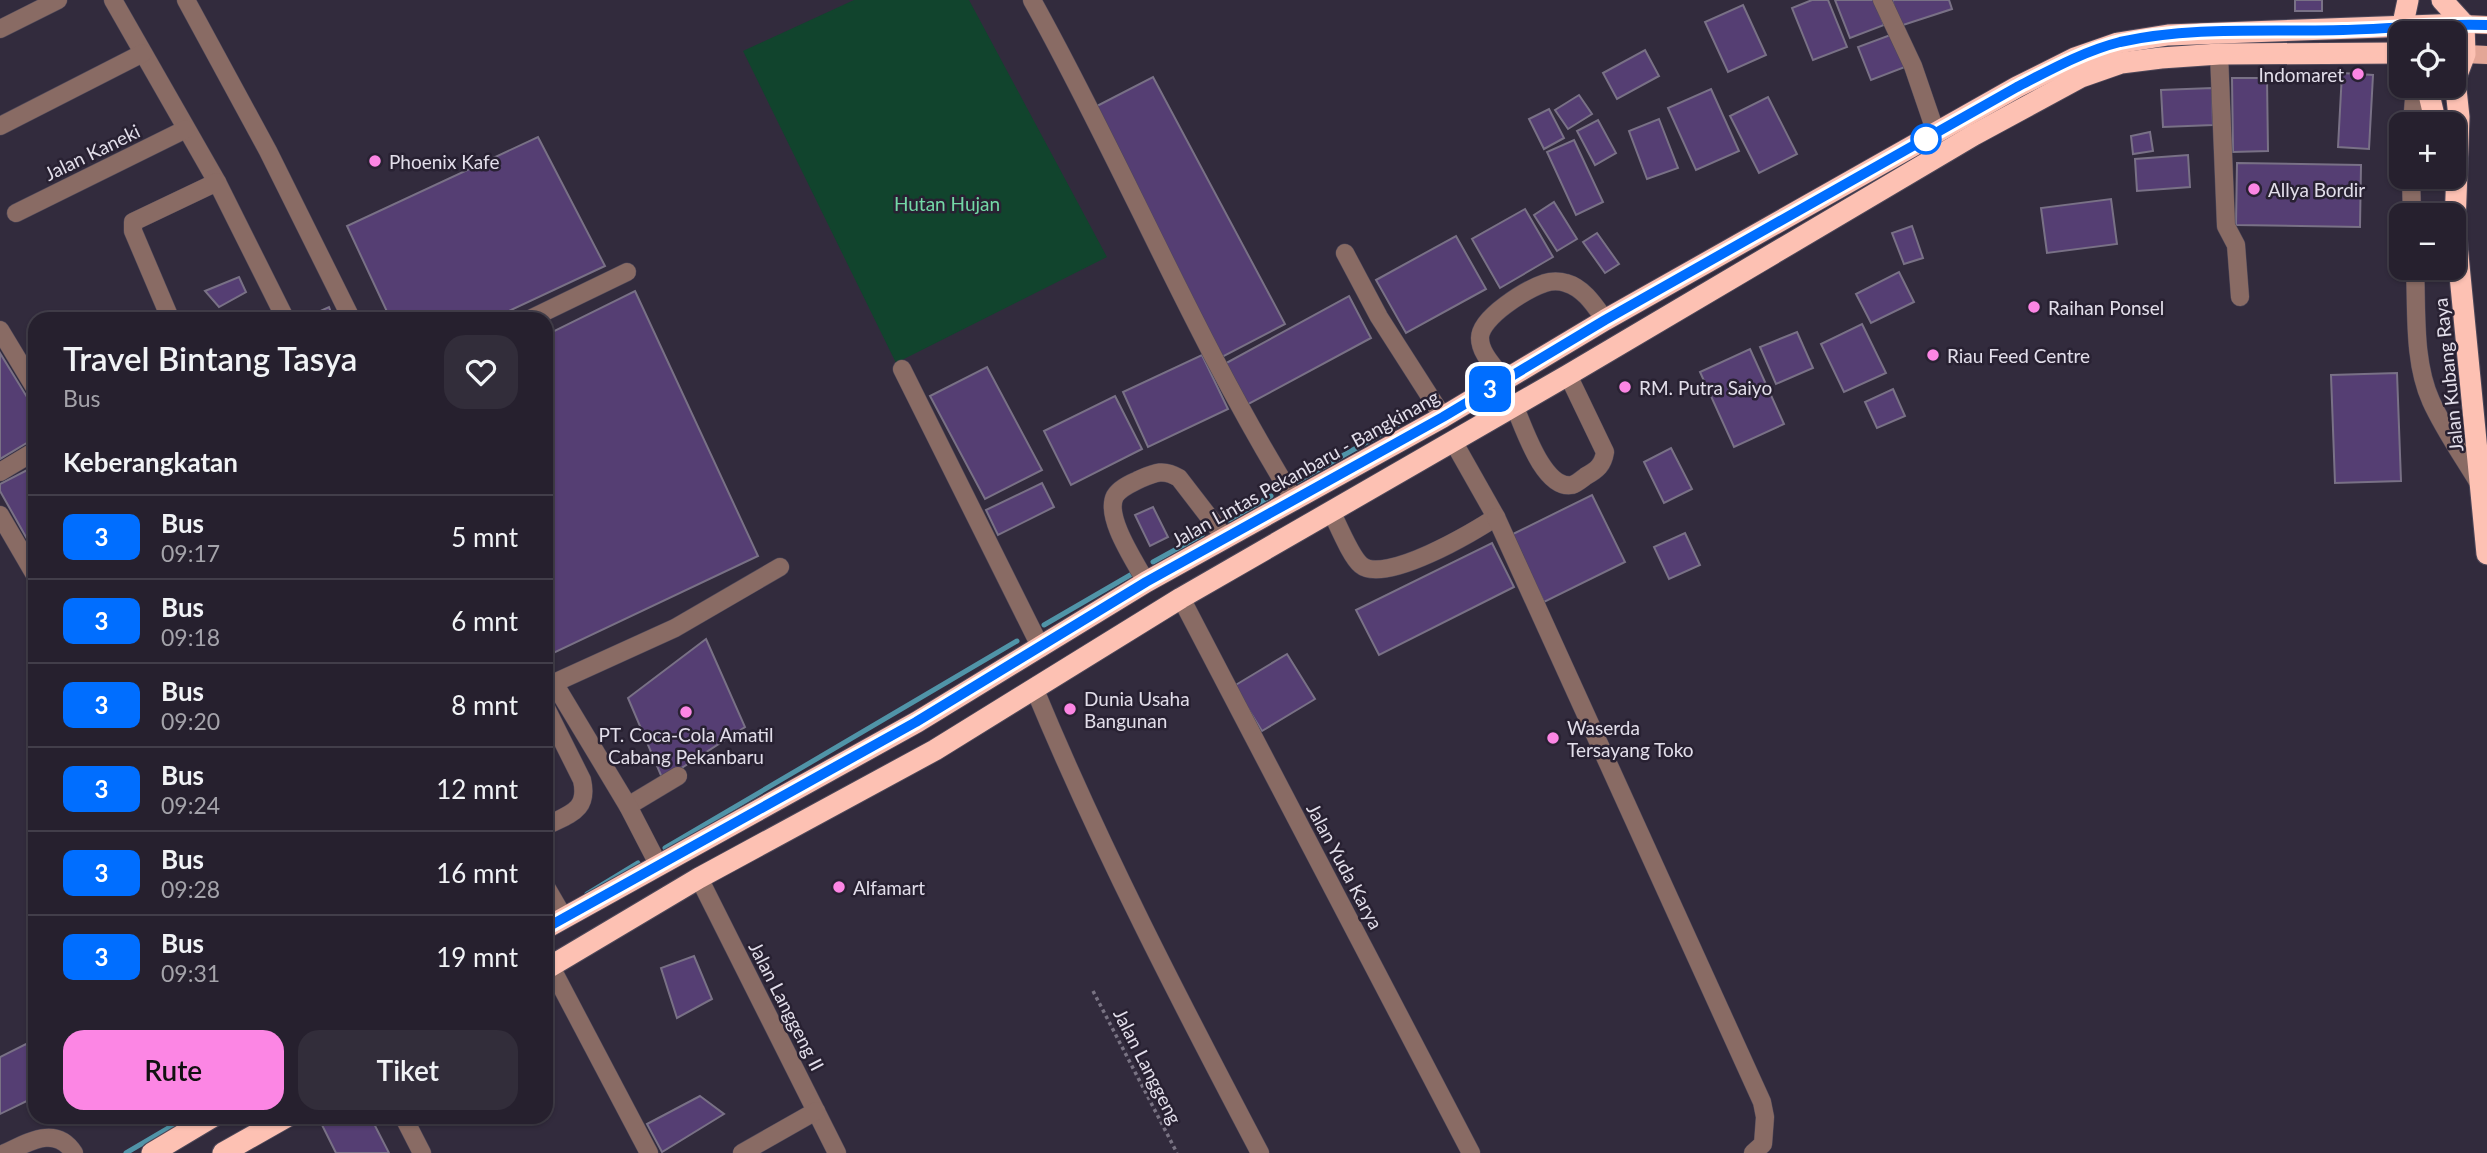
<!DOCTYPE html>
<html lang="id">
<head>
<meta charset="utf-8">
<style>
  body { margin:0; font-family:Lato,sans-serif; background:#322d3a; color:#f1f3f6; height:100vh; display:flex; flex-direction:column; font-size:26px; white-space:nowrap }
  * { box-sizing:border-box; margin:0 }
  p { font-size:23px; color:#a4a3aa }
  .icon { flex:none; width:38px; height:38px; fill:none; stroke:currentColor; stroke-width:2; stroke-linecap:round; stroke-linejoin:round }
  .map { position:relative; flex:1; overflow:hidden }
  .panel { position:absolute; left:28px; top:312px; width:525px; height:812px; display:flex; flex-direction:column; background:#26202e; border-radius:21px; box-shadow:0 2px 5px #0004,0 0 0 2px #423e4a }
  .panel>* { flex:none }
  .badge { padding:0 14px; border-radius:10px; font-size:24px; line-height:46px }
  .controls { position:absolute; left:2389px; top:21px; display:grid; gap:14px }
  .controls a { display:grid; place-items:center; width:77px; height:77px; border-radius:14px; background:#26202e; box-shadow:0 2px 5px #0004,0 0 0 2px #423e4a; font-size:35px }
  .map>.badge { position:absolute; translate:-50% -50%; box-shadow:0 0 0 4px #fff }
  h2 { padding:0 35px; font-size:26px; line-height:63px }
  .round { display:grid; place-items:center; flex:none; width:74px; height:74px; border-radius:21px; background:#322d3a }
  .head { display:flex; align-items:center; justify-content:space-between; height:119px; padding:0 35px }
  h1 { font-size:33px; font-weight:600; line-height:52px }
  .button { display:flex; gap:14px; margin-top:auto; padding:14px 35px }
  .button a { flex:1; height:80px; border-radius:21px; background:#fc86e4; color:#111; font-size:28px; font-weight:600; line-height:80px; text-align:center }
  .button a+a { background:#322d3a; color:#f1f3f6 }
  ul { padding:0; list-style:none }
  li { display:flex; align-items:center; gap:21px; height:84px; padding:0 35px; border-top:2px solid #423e4a }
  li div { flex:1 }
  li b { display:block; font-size:26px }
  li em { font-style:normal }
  li .badge { min-width:77px; font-weight:700; text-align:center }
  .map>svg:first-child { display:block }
</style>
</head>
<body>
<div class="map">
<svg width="2487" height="1153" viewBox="0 0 2487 1153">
  <rect width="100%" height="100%" fill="#322b3d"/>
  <polygon fill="#11442d" points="854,0 969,0 1107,257 896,363 743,51"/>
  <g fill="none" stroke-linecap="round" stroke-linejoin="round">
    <g stroke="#5094a8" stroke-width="5">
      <polyline points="1298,481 1413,416"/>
      <polyline points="1229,520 1271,496"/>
      <polyline points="1153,562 1202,535"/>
      <polyline points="1044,625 1132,574"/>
      <polyline points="665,848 1017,641"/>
      <polyline points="587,894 638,863"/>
      <polyline points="126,1153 189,1116"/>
    </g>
  </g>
  <g fill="#553e73" stroke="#797186" stroke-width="2">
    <polygon points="1812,0 1828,0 1847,47 1813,60 1792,8"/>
    <polygon points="1835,0 1874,0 1884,25 1850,38"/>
    <polygon points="1892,0 1949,0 1952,9 1900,26"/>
    <rect x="2295" y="0" width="27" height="11"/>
    <polygon points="1743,5 1766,55 1728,72 1705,22"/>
    <polygon points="1893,34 1905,67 1871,80 1858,47"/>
    <polygon points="1645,50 1659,76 1617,99 1603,73"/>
    <polygon points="2342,73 2373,75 2369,149 2338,147"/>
    <polygon points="1153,77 1285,324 1222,357 1095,107"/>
    <polygon points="2232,78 2267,78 2268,151 2233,152"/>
    <polygon points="2212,88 2213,125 2163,127 2161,90"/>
    <polygon points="1711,89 1739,151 1696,170 1668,108"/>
    <polygon points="1579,95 1592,114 1568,129 1555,110"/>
    <polygon points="1768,97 1797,154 1759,173 1730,116"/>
    <polygon points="1549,109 1564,138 1544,149 1529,119"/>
    <polygon points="1659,119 1678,168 1647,179 1629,131"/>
    <polygon points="1598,120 1616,153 1595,165 1577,131"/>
    <polygon points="2150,132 2153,151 2133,154 2131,136"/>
    <polygon points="538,137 605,266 494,318 390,318 347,226"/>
    <polygon points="1574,140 1603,202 1576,215 1547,152"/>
    <polygon points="2188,155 2190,187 2137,191 2135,159"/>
    <polygon points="2237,163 2361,165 2360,227 2236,225"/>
    <polygon points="2111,199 2117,244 2047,253 2041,208"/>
    <polygon points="1554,202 1577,239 1557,251 1534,215"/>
    <polygon points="1525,209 1553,257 1500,288 1472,239"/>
    <polygon points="1912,226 1923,258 1904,264 1892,233"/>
    <polygon points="1597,233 1619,264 1605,273 1583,242"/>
    <polygon points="1456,236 1486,289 1406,333 1376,280"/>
    <polygon points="1899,272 1914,302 1871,323 1856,294"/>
    <polygon points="239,277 246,292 219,307 205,291"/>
    <polygon points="635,291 758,556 547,656 546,335"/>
    <polygon points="1349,296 1371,338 1241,408 1219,367"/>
    <polygon points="329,307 333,318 305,318"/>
    <polygon points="1862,324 1886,373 1844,392 1821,344"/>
    <polygon points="1797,332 1813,368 1776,384 1760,347"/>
    <polygon points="1750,349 1784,424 1734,447 1700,372"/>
    <polygon points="0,353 35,410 35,438 0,459"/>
    <polygon points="1202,355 1228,409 1148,447 1123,392"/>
    <polygon points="987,367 1042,470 985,499 930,396"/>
    <polygon points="2397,373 2401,481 2335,483 2331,375"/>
    <polygon points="1893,389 1905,416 1877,428 1865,402"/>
    <polygon points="1115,396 1142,449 1071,485 1044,431"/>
    <polygon points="1671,448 1692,489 1664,503 1644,462"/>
    <polygon points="35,466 35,553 0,491 0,484"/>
    <polygon points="1042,483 1054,507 998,535 986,510"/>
    <polygon points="1592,495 1625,562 1544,602 1511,535"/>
    <polygon points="1153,507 1168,537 1150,546 1135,515"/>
    <polygon points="1685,533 1700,565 1669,579 1654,547"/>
    <polygon points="1492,543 1514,587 1379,655 1356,610"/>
    <polygon points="706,639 745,727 663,780 628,698"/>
    <polygon points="1287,654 1315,699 1262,731 1234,686"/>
    <polygon points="694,956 712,999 677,1018 661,968"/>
    <polygon points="26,1044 35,1058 35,1097 0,1114 0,1057"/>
    <polygon points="700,1096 724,1114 662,1152 647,1124"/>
    <polygon points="333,1116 370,1116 389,1153 336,1153 321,1123"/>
  </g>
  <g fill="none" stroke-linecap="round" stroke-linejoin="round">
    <g stroke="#4e4859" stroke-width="19">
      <g id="minor">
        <polyline points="113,0 217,182"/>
        <polyline points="186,0 268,151 351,318"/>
        <path d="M 1032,0 C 1124,165 1195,340 1295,501"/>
        <polyline points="1882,0 1913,66 1936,133"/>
        <polyline points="0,29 58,0"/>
        <polyline points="2219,54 2226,226 2236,245 2240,297"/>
        <polyline points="2412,124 2415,86"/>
        <polyline points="0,126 143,53"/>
        <polyline points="2411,177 2412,215"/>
        <polyline points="16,213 186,129"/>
        <polyline points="1345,253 1379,317 1443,417"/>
        <path d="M 2415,268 C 2417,311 2413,361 2431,401 C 2444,430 2464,458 2480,485"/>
        <polyline points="170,318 133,231 133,222 217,182 285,318"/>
        <polyline points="532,318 627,272"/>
        <polyline points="0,330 35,388"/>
        <polyline points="902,369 1041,648"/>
        <path d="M 1504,380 C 1496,368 1480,354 1480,338 C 1480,317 1527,289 1545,283 C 1551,281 1560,281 1566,283 C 1584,288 1595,306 1605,320"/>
        <path d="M 1514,405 C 1523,425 1543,490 1572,485 C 1576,484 1582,479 1586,476 C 1597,470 1603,465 1605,452 L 1568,375"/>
        <polyline points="0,472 35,451"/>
        <path d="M 1332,513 C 1338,525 1351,557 1361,565 C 1384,585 1474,532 1496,517 L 1453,441"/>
        <polyline points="0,515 35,575"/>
        <polyline points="1496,517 1762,1102 1765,1117 1763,1144 1753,1153"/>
        <path d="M 1146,582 C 1136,563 1104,517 1115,496 C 1120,488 1130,484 1138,480 C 1154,473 1163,468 1179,478 L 1226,539"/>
        <polyline points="1181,598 1471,1153"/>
        <path d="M 1035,690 C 1101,849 1180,1001 1260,1153"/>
        <path d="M 546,708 L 582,780 C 589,811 569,814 546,826"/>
        <polyline points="628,806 678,776"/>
        <polyline points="658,864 628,806 554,683 675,628 780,567"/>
        <polyline points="699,878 837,1153"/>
        <polyline points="546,887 564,918"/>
        <polyline points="551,967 649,1153"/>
        <polyline points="403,1116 422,1153"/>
        <path d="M 5,1153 C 29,1142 56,1125 74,1153"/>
        <polyline points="742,1153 816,1111"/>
      </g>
    </g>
    <g stroke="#4e4859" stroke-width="19">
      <g id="major">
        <polyline points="2464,24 2487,25"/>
        <polyline points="2465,54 2487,55"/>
      </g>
    </g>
    <g stroke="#4e4859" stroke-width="23">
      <g id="highway">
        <polyline points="2442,0 2464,24"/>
        <polyline points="2464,24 2465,54 2455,80 2459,117 2455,224 2487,554"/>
        <polyline points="2401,33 2408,0"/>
        <polyline points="2427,86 2436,124"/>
        <polyline points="546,928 917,722 1146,582 1443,417 1605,320 2017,87 2075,58 2118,43 2168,35 2464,24"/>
        <polyline points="546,969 699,878 935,750 1181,598 1568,375 1974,135 2081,77 2121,63 2161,58 2219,54 2401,53"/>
        <polyline points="152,1153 214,1116"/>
        <polyline points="223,1153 288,1116"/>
      </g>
    </g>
    <polyline stroke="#797383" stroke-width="3.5" stroke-dasharray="3.5 3.5" stroke-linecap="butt" points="1093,991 1177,1153"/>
    <use href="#minor" stroke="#896b64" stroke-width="18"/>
    <use href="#major" stroke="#e3a697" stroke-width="18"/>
    <use href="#highway" stroke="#fdc1b3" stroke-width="21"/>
  </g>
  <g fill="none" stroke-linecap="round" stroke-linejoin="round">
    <g stroke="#fff" stroke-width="16">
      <path id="line" d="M 546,928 L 916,722 L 1146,582 L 1443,417 L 1605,320 L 2017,87 C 2050,70 2084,51 2120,42 C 2192,26 2269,32 2343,30 C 2391,29 2439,23 2487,25"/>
    </g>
    <use href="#line" stroke="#006eff" stroke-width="10"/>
  </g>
  <g fill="#fc86e4" stroke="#282132" stroke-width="2.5">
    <circle cx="2358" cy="74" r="7"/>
    <circle cx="375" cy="161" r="7"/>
    <circle cx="2254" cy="189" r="7"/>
    <circle cx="2034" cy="307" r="7"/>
    <circle cx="1933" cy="355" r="7"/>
    <circle cx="1625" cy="387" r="7"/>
    <circle cx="1070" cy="709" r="7"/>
    <circle cx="686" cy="712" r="7"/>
    <circle cx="1553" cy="738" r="7"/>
    <circle cx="839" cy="887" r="7"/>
  </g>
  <circle fill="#fff" stroke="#006eff" stroke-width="3.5" cx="1926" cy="139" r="14"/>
  <g text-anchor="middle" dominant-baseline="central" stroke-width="5" stroke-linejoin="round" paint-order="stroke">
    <g font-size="19" fill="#e2deea" stroke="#282132" text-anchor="start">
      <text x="2344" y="74" text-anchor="end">Indomaret</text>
      <text x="389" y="161">Phoenix Kafe</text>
      <text x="2268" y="189">Allya Bordir</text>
      <text x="2048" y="307">Raihan Ponsel</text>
      <text x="1947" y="355">Riau Feed Centre</text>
      <text x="1639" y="387">RM. Putra Saiyo</text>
      <text x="1084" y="698">Dunia Usaha<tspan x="1084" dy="22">Bangunan</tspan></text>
      <text x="1567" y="727">Waserda<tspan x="1567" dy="22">Tersayang Toko</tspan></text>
      <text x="686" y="734" text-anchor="middle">PT. Coca-Cola Amatil<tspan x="686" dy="22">Cabang Pekanbaru</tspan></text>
      <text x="853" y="887">Alfamart</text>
    </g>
    <g font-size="19" fill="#e2deea" stroke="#282132">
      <text transform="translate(92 152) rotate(-26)">Jalan Kaneki</text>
      <text transform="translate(2448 375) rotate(-96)">Jalan Kubang Raya</text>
      <text transform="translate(1305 468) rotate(-29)">Jalan Lintas Pekanbaru - Bangkinang</text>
      <text transform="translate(1345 866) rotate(62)">Jalan Yuda Karya</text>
      <text transform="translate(787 1006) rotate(63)">Jalan Langgeng II</text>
      <text transform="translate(1148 1066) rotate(63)">Jalan Langgeng</text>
    </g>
    <g font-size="19" fill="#73d8a6" stroke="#282132">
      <text x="947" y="203">Hutan Hujan</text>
    </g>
  </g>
</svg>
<div class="controls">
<a><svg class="icon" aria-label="locate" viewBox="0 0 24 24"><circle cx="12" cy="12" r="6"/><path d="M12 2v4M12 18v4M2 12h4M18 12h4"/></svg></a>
<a>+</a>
<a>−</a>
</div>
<b class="badge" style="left:1490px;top:389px;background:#006eff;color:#fff">3</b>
<section class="panel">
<div class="head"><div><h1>Travel Bintang Tasya</h1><p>Bus</p></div><a class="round"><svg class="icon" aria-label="heart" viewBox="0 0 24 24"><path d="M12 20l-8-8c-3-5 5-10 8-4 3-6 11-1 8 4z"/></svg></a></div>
<h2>Keberangkatan</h2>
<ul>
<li><span class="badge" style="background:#006eff;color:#fff">3</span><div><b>Bus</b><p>09:17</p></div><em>5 mnt</em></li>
<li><span class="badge" style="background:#006eff;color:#fff">3</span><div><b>Bus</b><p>09:18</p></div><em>6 mnt</em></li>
<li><span class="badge" style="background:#006eff;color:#fff">3</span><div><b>Bus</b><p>09:20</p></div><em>8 mnt</em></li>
<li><span class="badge" style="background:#006eff;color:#fff">3</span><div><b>Bus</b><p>09:24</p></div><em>12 mnt</em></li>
<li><span class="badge" style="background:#006eff;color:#fff">3</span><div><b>Bus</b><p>09:28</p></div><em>16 mnt</em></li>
<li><span class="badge" style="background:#006eff;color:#fff">3</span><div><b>Bus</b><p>09:31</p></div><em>19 mnt</em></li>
</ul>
<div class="button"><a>Rute</a><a>Tiket</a></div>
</section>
</div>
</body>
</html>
